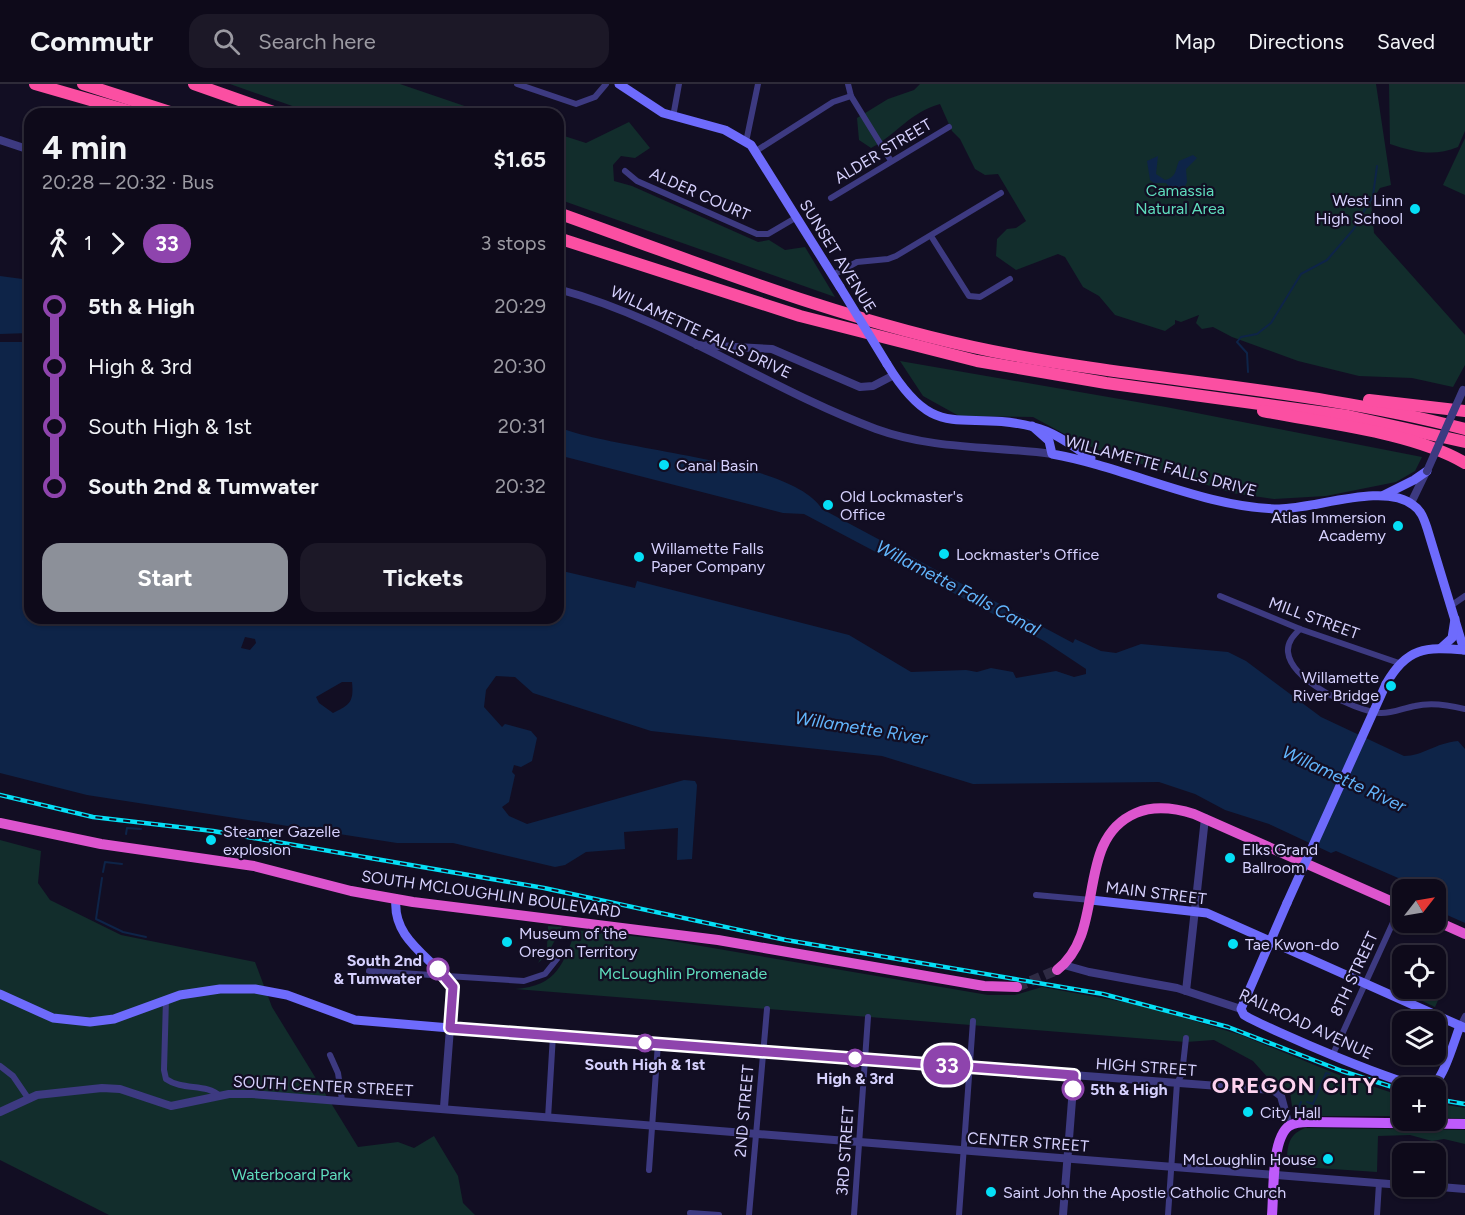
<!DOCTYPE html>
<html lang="en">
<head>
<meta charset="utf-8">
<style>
  body { margin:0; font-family:Figtree,sans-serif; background:#1c1827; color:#f1f3f6; height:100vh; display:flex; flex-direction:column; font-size:22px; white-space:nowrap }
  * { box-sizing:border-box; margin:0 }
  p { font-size:20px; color:#9b9aa2 }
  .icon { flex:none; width:33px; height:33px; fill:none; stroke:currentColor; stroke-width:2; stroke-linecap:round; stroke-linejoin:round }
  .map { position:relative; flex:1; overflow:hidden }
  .panel { position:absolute; left:24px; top:24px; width:540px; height:516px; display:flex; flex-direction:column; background:#0e0a1a; border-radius:18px; box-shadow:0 2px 4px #0004,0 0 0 2px #2e2b39 }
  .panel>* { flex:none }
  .badge { padding:0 12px; border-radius:20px; font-size:21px; line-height:39px }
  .needle { width:39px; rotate:59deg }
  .controls { position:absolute; left:1392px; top:795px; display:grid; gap:12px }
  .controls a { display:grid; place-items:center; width:54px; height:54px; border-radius:12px; background:#0e0a1a; box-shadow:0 2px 4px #0004,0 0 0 2px #2e2b39; font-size:30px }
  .map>.badge { position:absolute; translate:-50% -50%; box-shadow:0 0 0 3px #fff }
  .legs { display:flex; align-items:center; gap:9px; height:66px; padding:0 18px; font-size:20px }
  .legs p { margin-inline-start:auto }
  .head { display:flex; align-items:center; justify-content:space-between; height:102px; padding:0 18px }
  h1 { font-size:33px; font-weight:700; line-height:45px }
  .action { display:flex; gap:12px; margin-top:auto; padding:12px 18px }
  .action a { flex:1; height:69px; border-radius:18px; background:#8c9099; color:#fff; font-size:24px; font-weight:700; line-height:69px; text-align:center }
  .action a+a { background:#1c1827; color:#f1f3f6 }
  ul { padding:0 18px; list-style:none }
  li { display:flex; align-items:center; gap:21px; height:60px; font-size:22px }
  li i { display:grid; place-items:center; width:9px; height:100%; margin:0 8px; background:currentColor }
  li i::after { content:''; width:15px; height:15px; margin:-8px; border:4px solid; border-radius:50%; background:#0e0a1a }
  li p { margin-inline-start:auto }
  li:first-child i { background:linear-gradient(#0000 50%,currentColor 0) }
  li:last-child i { background:linear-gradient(currentColor 50%,#0000 0) }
  header { display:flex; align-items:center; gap:36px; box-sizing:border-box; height:84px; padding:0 30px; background:#0e0a1a; border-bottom:2px solid #2e2b39 }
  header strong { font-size:28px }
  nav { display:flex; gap:33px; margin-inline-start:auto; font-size:21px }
  .search { width:420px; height:54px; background:#1c1827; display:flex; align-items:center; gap:15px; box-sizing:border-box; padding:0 21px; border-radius:18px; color:#9b9aa2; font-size:22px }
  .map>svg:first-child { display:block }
</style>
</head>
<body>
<header>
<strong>Commutr</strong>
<div class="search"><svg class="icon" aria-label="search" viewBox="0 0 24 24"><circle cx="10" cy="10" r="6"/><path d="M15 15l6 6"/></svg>Search here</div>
<nav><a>Map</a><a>Directions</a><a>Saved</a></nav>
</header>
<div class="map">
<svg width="1465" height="1131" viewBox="0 0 1465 1131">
  <rect width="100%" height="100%" fill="#120e23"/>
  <g fill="#122d2c">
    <polygon points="230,0 400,0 488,30 315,30"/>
    <path d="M 920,0 L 1376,0 L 1391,101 L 1380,104 L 1371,118 L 1374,149 L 1465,251 L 1465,281 L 1453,303 L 1412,294 L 1359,292 L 1298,277 L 1232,253 L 1213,243 L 1202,245 L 1196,239 L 1199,231 L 1181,238 L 1175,236 L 1175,240 L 1165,247 L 1115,231 L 1099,212 L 1083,203 L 1065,173 L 1058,170 L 1016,186 L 996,172 L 997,155 L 1007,145 L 1016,144 L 1026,137 L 998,90 L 985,91 L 975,85 L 960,55 L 952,47 L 940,20 C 910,28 896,51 871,64 L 859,56 L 857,34 L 888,15 L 914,6 Z"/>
    <path d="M 1389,0 L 1465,0 L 1465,47 L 1458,63 C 1434,73 1414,68 1390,60 Z"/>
    <polygon points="629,38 650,64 635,74 621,72 613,81 614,97 632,102 758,158 769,156 785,166 805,163 835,213 558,115 558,50 586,59"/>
    <polygon points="1465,54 1465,111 1443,101"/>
    <polygon points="900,277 1166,323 1422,373 1415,387 1396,398 1326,412 1274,415 1232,409 1104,368 1081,359 1033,333 959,332 923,312"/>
    <polygon points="0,756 41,767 38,799 50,816 121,851 255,878 272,923 358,1063 398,1058 414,1064 434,1052 458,1092 463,1119 475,1131 109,1131 0,1076"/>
    <polygon points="548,842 562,843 547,871 538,879 547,863"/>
    <path d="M 576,846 L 660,855 L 988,911 L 1015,911 L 1042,903 L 1145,922 L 1241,951 L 1344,993 L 1402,1012 L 1402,1032 L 1301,1032 L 1292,1022 L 1290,1008 L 1285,1002 L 1269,995 L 1253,977 L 1214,956 L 1186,958 L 515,905 C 558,902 563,879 576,846 Z"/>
    <polygon points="1436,894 1446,898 1435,923 1408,910 1410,905 1436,904"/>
    <polygon points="1436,1019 1465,1024 1465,1035 1436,1033"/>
    <path d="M 1305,1044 L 1465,1046 L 1465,1060 L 1444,1055 L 1432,1057 L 1410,1051 L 1378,1052 L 1377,1088 L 1287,1082 C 1287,1064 1287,1051 1305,1044 Z"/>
  </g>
  <g fill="#0e2448" fill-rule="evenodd">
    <path d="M 1193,71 L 1197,74 L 1186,85 L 1187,98 L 1182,108 L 1175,110 L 1166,99 L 1154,99 L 1150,96 L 1147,77 L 1158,72 L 1156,90 L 1165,96 C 1177,93 1175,86 1179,77 Z"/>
    <path d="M 0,192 L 30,196 L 30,534 L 558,534 L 558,486 L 635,504 L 637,497 L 849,551 L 911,588 L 966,586 L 977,588 L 991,584 L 1013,588 L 1016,594 L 1056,587 L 1074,593 L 1086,590 L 1086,585 L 1044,557 L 804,430 L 783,429 L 558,371 L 558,343 C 616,367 791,375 822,425 L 1073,559 L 1075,555 L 1101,567 L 1116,569 L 1141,560 L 1228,568 L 1246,577 L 1321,633 L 1404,672 C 1423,672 1435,659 1458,657 L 1465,665 L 1465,839 L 1436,826 L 1436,806 L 1416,805 L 1412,800 L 1336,767 L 1331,769 L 1269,740 L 1225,726 L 1195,710 L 1159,698 L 973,700 L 882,672 L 651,647 L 533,609 L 515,593 L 496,592 L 486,606 L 484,623 L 502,643 L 505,640 L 531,647 L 537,654 L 532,677 L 521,683 L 514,681 L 512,688 L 515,691 L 509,718 L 502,723 L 509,732 L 527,740 L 684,696 L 695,697 L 697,701 L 692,775 L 677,776 L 678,744 L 624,748 L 625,765 L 586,768 L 565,781 L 555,783 L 453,759 L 397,759 L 87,711 L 0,689 ZM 245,553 L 255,555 L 256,559 L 250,566 L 241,564 ZM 342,598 L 352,598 C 354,618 350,621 333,629 L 319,619 L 316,613 Z"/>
  </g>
  <polygon fill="#120e23" points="30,249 30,258 0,258 0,250"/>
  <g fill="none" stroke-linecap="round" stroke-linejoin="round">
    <g stroke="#0e2448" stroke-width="2">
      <polyline points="1248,288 1247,269 1237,258 1241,253 1257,250 1271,239 1301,190 1327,176 1353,146 1373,112 1377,82"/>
      <polyline points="126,750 127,744 141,745"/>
      <polyline points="103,788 105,778 122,780"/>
      <polyline points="102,794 96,835 123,848 146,853"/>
      <polyline points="1307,1018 1313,1020 1326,989 1330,990"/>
      <polyline points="1298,1025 1301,1018"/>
    </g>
    <polyline stroke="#2f2b44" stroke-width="10" stroke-dasharray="10 5" stroke-linecap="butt" points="1017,903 1057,886"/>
    <g stroke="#3d3a81" stroke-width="6">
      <polyline points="517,0 576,20 595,13 606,0"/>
      <polyline points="848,0 851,12 891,77"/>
      <polyline points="673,33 679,0"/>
      <polyline points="746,58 758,0"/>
      <polyline points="756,67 833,18 851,12"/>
      <polyline points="625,87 637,97 757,150 768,150 797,133"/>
      <polyline points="831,114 949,43"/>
      <polyline points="931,152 969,212 980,213 1010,195"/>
      <polyline points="833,191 857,178 888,175 896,172 1001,109"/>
      <polyline points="1220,512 1300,545 1399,579"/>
      <polyline points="1452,521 1465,512"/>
      <path d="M 1300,545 C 1294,551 1287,558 1288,568 C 1291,597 1354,626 1379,629 C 1392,630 1403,624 1415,622 C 1431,618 1449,621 1465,625"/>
      <polyline points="1036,811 1091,816"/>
      <polyline points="369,887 524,897 545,890 557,875"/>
      <path d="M 166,915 L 164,986 L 166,995 C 183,1007 206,999 220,1012"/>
      <polyline points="1460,942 1465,932"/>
      <polyline points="1333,970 1401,821"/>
      <polyline points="330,971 338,989 342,1016"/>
      <polyline points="0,982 13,992 28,1014"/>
      <polyline points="548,1034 553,951"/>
      <polyline points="649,1086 658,959"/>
      <polyline points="690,1129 719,1131"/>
      <polyline points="749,1131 767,925"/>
      <polyline points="854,1131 868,933"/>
      <polyline points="959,1131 973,937"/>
      <polyline points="1168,1131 1177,999 1182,990 1186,954"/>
      <polyline points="1377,1131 1379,1099"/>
    </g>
    <g stroke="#3d3a81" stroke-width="8">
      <polyline points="0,56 30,66"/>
      <path d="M 558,205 C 670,235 768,305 876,345 C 934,366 993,362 1052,370"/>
      <polyline points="697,261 772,265 860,303 873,302 894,291"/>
      <polyline points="1411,419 1426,388"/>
      <polyline points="1064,881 1089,888 1177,904 1241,925"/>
      <polyline points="1186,907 1205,734"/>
      <polyline points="444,1023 450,944 1273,1006 1281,1012 1289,1042"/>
      <path d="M 0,1028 L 37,1011 L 102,1004 L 120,1005 L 171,1022 L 229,1010 L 252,1010 C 636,1038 1019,1072 1402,1101"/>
      <polyline points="1428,1102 1465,1105"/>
      <polyline points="1063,1131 1074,991"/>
    </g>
    <g stroke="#6e6bfc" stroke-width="9">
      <polyline points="619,0 663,29 725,46 751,61 840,203"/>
      <path d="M 887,280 C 937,362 959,324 1034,343 C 1055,348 1074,363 1091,374"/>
      <path d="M 1032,342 L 1049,357 L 1052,370 C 1126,383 1205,424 1279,425 C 1315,425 1384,398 1413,421 C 1421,426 1424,435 1427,444 L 1464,566"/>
      <polyline points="1384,411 1414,396 1427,387"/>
      <polyline points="1441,564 1452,554 1455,535"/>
      <path d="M 1386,600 C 1407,563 1425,563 1465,566"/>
      <polyline points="1091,816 1207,829 1465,944"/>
      <path d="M 1287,819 L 1241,925 L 1244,931 C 1265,944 1413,1008 1430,1003 C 1443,999 1455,954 1460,942"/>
      <path d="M 0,910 L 53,934 L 90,938 L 114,935 L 180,911 L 220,905 L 255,905 L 287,911 L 355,936 L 450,944 L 452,901 C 430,872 392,855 396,815"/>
    </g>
    <path stroke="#bf5bfb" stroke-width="10" d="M 1272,1131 C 1274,1110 1271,1055 1289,1042 C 1294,1039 1302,1038 1308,1038 L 1465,1040"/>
    <g stroke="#dd55ce" stroke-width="10">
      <polyline points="0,739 101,760 254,782 351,807 413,818 718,856 984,902 1017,903"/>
      <polyline points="1436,837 1465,850"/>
      <path d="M 1057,886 C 1108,847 1073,756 1136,729 C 1155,721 1175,724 1194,730 L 1402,822"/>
    </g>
    <g stroke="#fb4fa2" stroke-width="12">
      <polyline points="35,0 139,30"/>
      <polyline points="83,0 176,30"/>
      <polyline points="194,0 279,30"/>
      <path d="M 558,129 C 701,180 843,237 992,267 C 1149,298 1310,304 1465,345"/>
      <polyline points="558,154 800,232 977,277 1106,299 1348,332 1465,358"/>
      <polyline points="1369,316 1465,327"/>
      <path d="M 1263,327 C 1323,339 1413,348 1465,379"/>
    </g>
    <g stroke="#05dff6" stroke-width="4.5">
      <g id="rail">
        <polyline points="0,711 93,733 213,747 544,804 786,856 1103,910 1228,943 1342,987 1402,1006"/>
        <polyline points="1436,1015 1465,1020"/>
      </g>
    </g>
    <use href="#rail" stroke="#120e23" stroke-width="2" stroke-dasharray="7" stroke-linecap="butt"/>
    <polyline stroke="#3d3a81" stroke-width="8" points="1427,387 1463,306"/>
    <g stroke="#6e6bfc" stroke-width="9">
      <polyline points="840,203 887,280"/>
      <polyline points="1287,819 1386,600"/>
    </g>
  </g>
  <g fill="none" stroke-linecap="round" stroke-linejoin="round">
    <g stroke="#fff" stroke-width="14">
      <polyline id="line-1" points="438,885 453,903 450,944 1074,991 1073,1005"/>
    </g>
    <use href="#line-1" stroke="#8e44ad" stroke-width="9"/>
  </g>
  <g fill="#05dff6" stroke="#120e23" stroke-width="2">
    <circle cx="1415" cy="125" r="6"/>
    <circle cx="664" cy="381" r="6"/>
    <circle cx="828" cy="421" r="6"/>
    <circle cx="1398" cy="442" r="6"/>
    <circle cx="944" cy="470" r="6"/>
    <circle cx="639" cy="473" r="6"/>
    <circle cx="1391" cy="602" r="6"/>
    <circle cx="211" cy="756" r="6"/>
    <circle cx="1230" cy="774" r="6"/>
    <circle cx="507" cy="858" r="6"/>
    <circle cx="1233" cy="860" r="6"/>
    <circle cx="1248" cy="1028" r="6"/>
    <circle cx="1328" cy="1075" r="6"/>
    <circle cx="991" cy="1108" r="6"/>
  </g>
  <g fill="#fff" stroke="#8e44ad" stroke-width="3">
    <circle cx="438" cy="885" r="10"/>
    <circle cx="645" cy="959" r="8"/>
    <circle cx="855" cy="974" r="8"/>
    <circle cx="1073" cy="1005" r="10"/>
  </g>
  <g text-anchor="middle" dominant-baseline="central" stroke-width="4.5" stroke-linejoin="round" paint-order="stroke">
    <g font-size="16" fill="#d6d1fe" stroke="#120e23">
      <text transform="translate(883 67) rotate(-31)">ALDER STREET</text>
      <text transform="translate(700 110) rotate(24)">ALDER COURT</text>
      <text transform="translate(838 172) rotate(58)">SUNSET AVENUE</text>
      <text transform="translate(701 248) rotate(25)">WILLAMETTE FALLS DRIVE</text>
      <text transform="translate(1161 382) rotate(15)">WILLAMETTE FALLS DRIVE</text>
      <text transform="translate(1314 534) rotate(20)">MILL STREET</text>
      <text transform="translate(1156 809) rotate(7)">MAIN STREET</text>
      <text transform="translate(491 810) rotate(8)">SOUTH MCLOUGHLIN BOULEVARD</text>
      <text transform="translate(1354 890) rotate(-65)">8TH STREET</text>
      <text transform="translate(1306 940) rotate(25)">RAILROAD AVENUE</text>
      <text transform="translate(1146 983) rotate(4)">HIGH STREET</text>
      <text transform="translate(323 1002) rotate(3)">SOUTH CENTER STREET</text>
      <text transform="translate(744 1027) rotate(-85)">2ND STREET</text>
      <text transform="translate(1028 1058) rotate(4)">CENTER STREET</text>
      <text transform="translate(845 1067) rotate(-86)">3RD STREET</text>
    </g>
    <g font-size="16" fill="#5fddbd" stroke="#120e23">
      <text x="1180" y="106">Camassia<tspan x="1180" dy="18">Natural Area</tspan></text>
      <text x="683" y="889">McLoughlin Promenade</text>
      <text x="291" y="1090">Waterboard Park</text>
    </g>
    <g font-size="16" fill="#d6d1fe" stroke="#120e23" text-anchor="start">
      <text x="1403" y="116" text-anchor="end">West Linn<tspan x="1403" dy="18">High School</tspan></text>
      <text x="676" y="381">Canal Basin</text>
      <text x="840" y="412">Old Lockmaster's<tspan x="840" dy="18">Office</tspan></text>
      <text x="1386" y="433" text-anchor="end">Atlas Immersion<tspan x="1386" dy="18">Academy</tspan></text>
      <text x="651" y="464">Willamette Falls<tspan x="651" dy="18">Paper Company</tspan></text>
      <text x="956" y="470">Lockmaster's Office</text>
      <text x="1379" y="593" text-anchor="end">Willamette<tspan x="1379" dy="18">River Bridge</tspan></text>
      <text x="223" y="747">Steamer Gazelle<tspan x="223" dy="18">explosion</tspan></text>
      <text x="1242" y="765">Elks Grand<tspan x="1242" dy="18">Ballroom</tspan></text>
      <text x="519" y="849">Museum of the<tspan x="519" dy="18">Oregon Territory</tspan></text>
      <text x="1245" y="860">Tae Kwon-do</text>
      <text x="1260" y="1028">City Hall</text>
      <text x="1316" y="1075" text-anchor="end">McLoughlin House</text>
      <text x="1003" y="1108">Saint John the Apostle Catholic Church</text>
    </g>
    <g font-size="16" font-weight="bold" fill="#d6d1fe" stroke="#120e23">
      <text x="422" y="876" text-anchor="end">South 2nd<tspan x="422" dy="18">&amp; Tumwater</tspan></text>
      <text x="645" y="980">South High &amp; 1st</text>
      <text x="855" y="994">High &amp; 3rd</text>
      <text x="1090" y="1005" text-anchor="start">5th &amp; High</text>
    </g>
    <g font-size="18" font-style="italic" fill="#62b5fc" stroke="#120e23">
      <text transform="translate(958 504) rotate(28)">Willamette Falls Canal</text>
      <text transform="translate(861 644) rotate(9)">Willamette River</text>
      <text transform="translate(1344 695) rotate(25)">Willamette River</text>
    </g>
    <g font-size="22" font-weight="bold" letter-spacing="1.5" fill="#fed3ef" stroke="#120e23">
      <text x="1295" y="1001">OREGON CITY</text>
    </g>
  </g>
</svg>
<div class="controls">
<a><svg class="needle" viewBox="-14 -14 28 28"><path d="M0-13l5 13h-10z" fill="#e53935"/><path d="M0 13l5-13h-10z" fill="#9b9aa2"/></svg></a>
<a><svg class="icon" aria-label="locate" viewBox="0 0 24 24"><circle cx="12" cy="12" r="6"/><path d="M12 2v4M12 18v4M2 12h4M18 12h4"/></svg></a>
<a><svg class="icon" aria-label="layers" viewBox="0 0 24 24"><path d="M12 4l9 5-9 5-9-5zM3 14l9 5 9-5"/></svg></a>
<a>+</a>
<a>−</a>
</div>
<b class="badge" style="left:947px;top:981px;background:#8e44ad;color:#fff">33</b>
<section class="panel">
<div class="head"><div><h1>4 min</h1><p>20:28 – 20:32 · Bus</p></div><b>$1.65</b></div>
<div class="legs"><svg class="icon" aria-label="walk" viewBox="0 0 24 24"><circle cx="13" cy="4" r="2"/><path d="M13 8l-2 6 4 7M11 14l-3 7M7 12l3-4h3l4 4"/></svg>1<svg class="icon" aria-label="forward" viewBox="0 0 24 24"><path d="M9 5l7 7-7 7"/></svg><b class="badge" style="background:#8e44ad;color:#fff">33</b><p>3 stops</p></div>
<ul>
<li><i style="color:#8e44ad"></i><b>5th &amp; High</b><p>20:29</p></li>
<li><i style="color:#8e44ad"></i><span>High &amp; 3rd</span><p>20:30</p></li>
<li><i style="color:#8e44ad"></i><span>South High &amp; 1st</span><p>20:31</p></li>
<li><i style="color:#8e44ad"></i><b>South 2nd &amp; Tumwater</b><p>20:32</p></li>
</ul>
<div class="action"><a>Start</a><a>Tickets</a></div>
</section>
</div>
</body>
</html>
